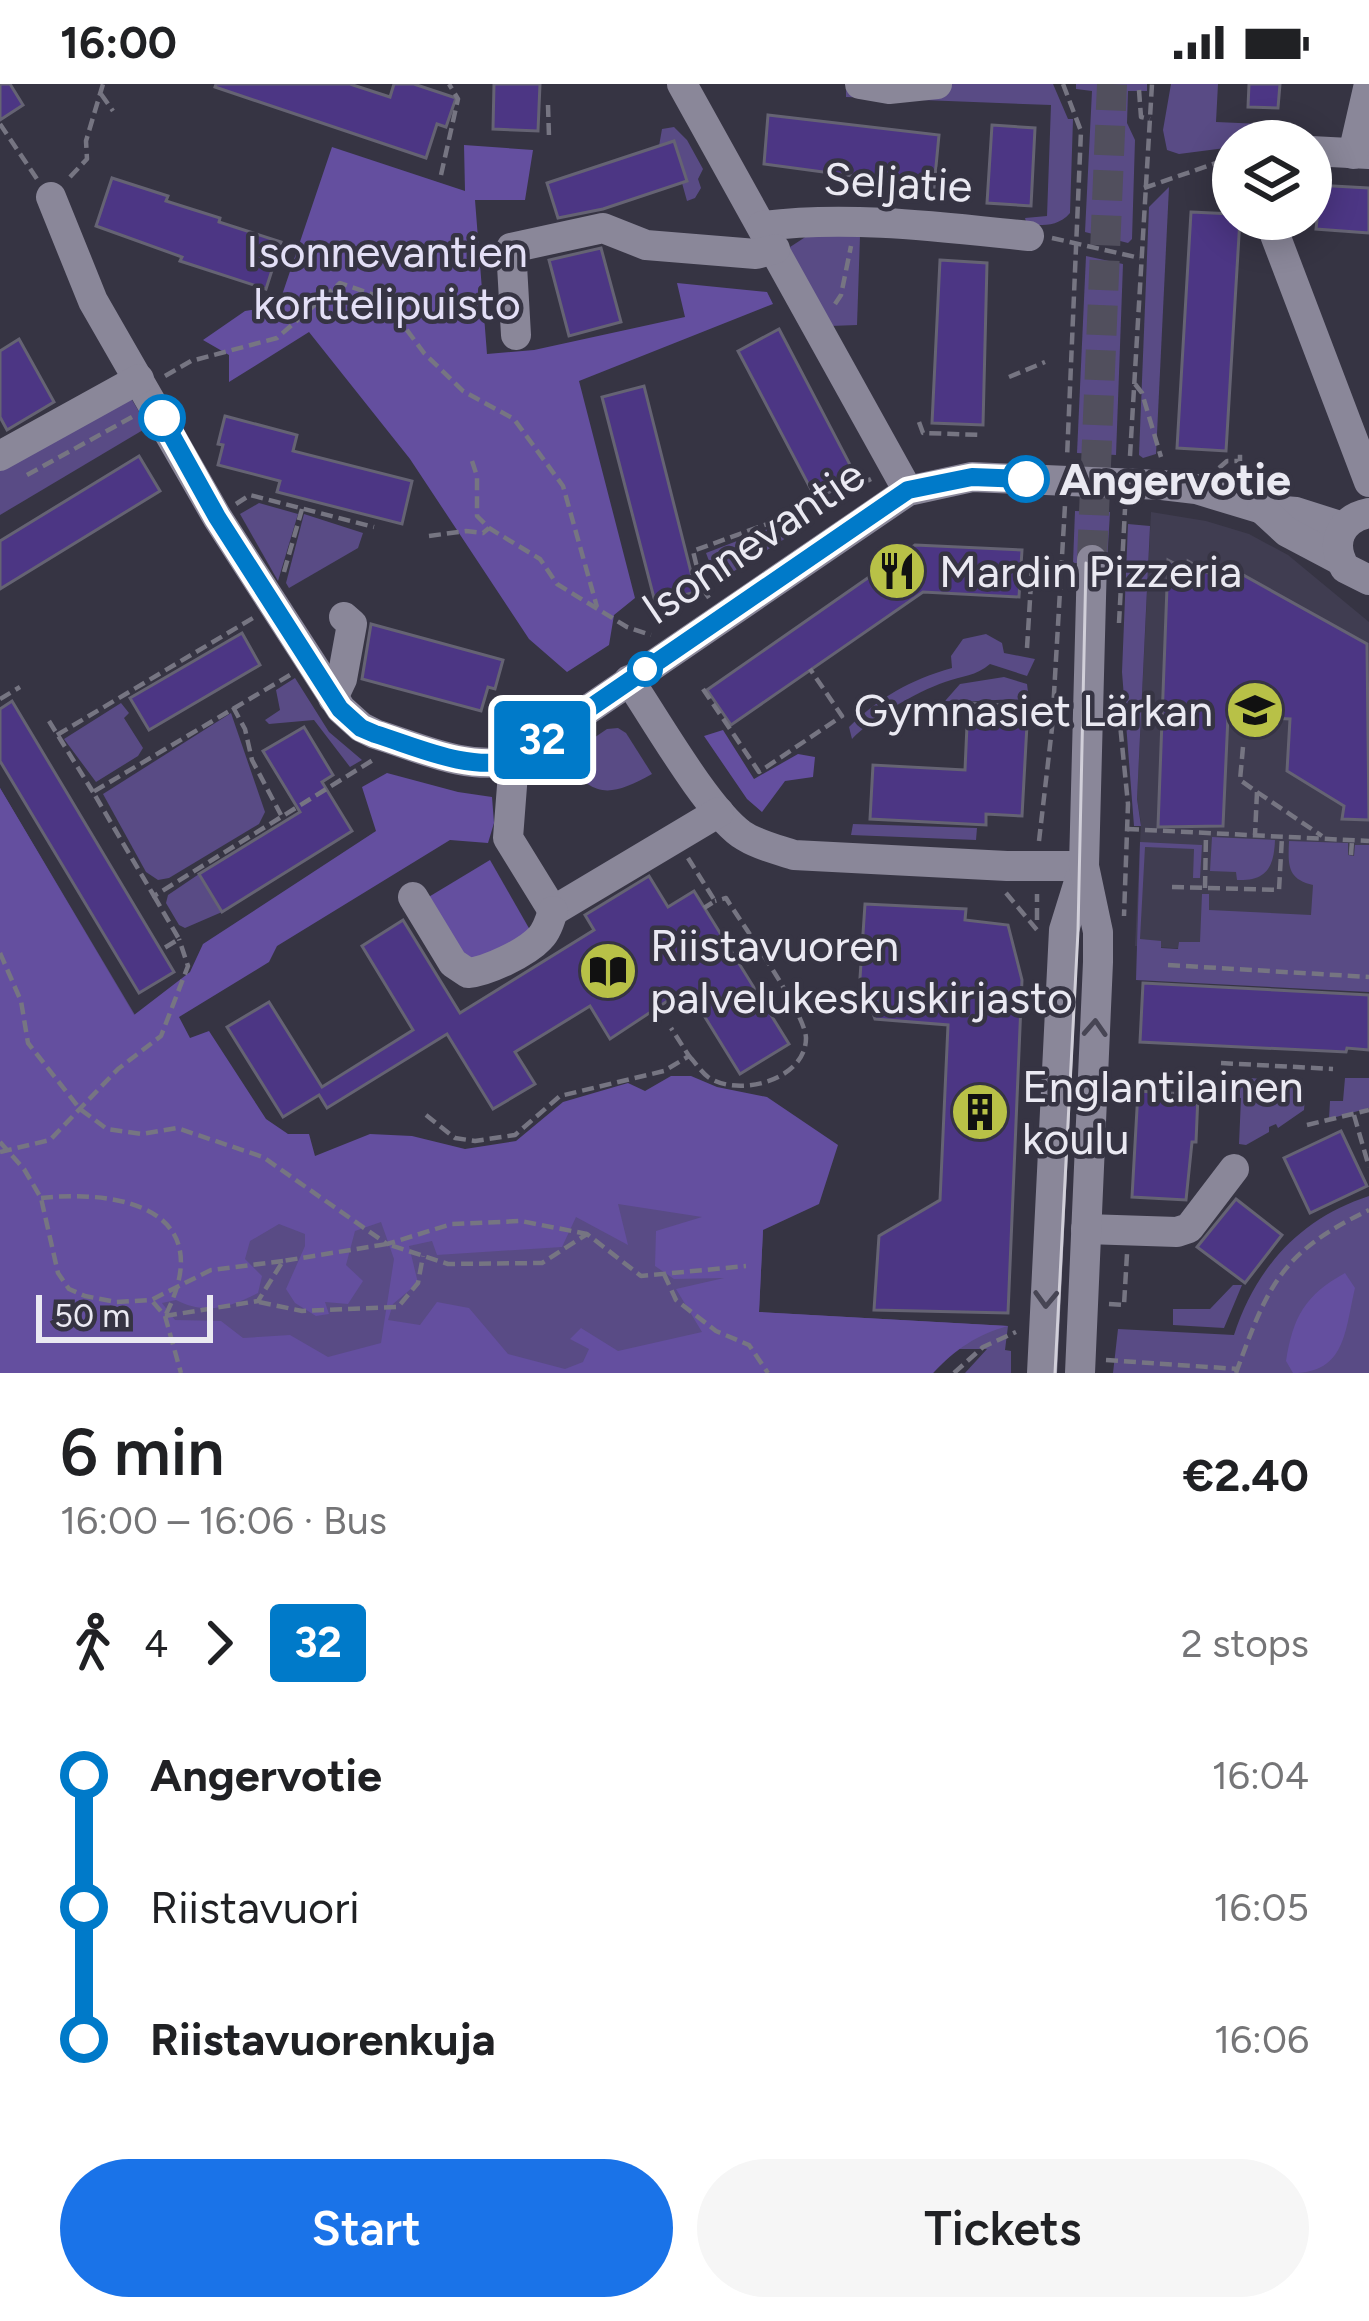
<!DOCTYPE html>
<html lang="en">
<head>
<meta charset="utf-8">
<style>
  body { margin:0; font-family:Figtree,sans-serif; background:#f6f6f6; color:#202124; height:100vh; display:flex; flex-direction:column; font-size:45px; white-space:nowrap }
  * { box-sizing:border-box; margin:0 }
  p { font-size:39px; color:#757577 }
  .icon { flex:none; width:66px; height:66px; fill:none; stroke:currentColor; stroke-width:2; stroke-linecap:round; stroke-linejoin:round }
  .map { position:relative; height:1289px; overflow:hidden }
  .sheet { display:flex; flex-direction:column; background:#fff; flex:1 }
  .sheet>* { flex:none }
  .badge { padding:0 24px; border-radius:9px; font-size:42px; line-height:78px }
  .buttons { position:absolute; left:1212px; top:36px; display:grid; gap:24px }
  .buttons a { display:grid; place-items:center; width:120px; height:120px; border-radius:50%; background:#fff; box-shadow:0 6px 30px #0003; font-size:60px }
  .scale { position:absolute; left:36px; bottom:30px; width:177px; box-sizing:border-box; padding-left:12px; border:6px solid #eae9f2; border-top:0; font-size:33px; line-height:42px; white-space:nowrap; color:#eae9f2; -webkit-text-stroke:9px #363443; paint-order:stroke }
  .map>.badge { position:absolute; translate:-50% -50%; box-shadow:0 0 0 6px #fff }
  .legs { display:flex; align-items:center; gap:18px; height:132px; padding:0 60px; font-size:39px }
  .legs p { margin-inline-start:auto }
  .headline { display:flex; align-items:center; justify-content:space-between; height:204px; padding:0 60px }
  h1 { font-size:66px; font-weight:600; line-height:90px }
  .action { display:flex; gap:24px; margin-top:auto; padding:24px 60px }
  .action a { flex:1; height:138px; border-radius:72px; background:#1a73e8; color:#fff; font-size:48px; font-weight:600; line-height:138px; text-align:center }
  .action a+a { background:#f6f6f6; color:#202124 }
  ul { padding:0 60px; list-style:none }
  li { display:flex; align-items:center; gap:42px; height:132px; font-size:45px }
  li i { display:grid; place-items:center; width:18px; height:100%; margin:0 15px; background:currentColor }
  li i::after { content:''; width:30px; height:30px; margin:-15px; border:9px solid; border-radius:50%; background:#fff }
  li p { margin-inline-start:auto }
  li:first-child i { background:linear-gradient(#0000 50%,currentColor 0) }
  li:last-child i { background:linear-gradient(currentColor 50%,#0000 0) }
  .status { display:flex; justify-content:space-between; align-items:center; height:84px; padding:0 60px; background:#fff; direction:ltr }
  .status svg { height:33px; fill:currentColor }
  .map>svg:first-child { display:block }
</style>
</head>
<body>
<div class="status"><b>16:00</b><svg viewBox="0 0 49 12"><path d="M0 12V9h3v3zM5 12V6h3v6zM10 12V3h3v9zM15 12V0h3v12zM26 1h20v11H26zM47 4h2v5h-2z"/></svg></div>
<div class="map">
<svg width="1369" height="1289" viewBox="0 0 1369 1289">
  <rect width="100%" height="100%" fill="#363443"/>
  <polygon fill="#403d51" points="1151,428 1206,437 1249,450 1288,471 1369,538 1369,875 1135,862 1141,739 1137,715"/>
  <g fill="#594b85">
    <path d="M 846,0 L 1053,0 L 1068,35 L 1073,35 L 1070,129 C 1058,143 1043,141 1027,141 L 1025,134 L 1047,132 L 1051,21 L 846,13 Z"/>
    <polygon points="1076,0 1147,0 1147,7 1128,7 1127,39 1135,56 1132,155 1128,159 1085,148 1092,7 1076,5"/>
    <polygon points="1171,0 1218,0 1216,38 1262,40 1243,57 1233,57 1233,63 1179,70 1167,66 1163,46"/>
    <polygon points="674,43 687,56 703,85 698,95 701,104 695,114 687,117 682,99 687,97 674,58 659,62 662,45"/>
    <polygon points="1169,103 1156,370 1143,374 1139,371 1149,123"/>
    <polygon points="810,150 860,152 857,241 830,242 787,165"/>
    <polygon points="1086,172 1123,180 1116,371 1077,369"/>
    <polygon points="128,309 148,343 0,431 0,386"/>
    <polygon points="259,419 298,430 278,497 240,430"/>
    <polygon points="1075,427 1110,428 1107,480 1073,479"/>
    <polygon points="304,430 363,449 358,464 289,504 286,499"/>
    <polygon points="1128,440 1150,442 1137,715 1141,742 1134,742 1122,588"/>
    <polygon points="773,443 786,454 717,498 706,469"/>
    <path d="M 986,550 L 1002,559 L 1004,569 L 1035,575 L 1027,592 L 990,580 C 976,592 962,592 945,598 C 916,608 873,633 852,655 L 849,643 C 880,613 910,596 952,584 L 951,572 L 963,555 Z"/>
    <path d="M 1004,593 L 1027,600 L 1029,616 C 1000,614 973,619 945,617 L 960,600 Z"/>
    <polygon points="295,594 329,648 362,676 350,683 314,636 269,640 265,636 280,626 276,606"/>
    <polygon points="121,619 129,629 124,634 143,664 138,672 96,698 64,655"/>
    <polygon points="231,629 265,728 259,740 169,794 158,796 146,788 103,710"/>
    <path d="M 618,644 L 626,649 L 652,690 C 610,713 594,715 563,675 L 607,645 Z"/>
    <polygon points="0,704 226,1084 685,1061 763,1146 759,1228 1008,1242 1005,1266 1011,1267 1011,1289 965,1289 987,1265 956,1265 933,1289 0,1289"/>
    <polygon points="853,740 977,744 976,756 851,751"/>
    <path d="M 1212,753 L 1275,756 C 1274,784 1266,797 1237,796 L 1236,788 L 1210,787 Z"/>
    <path d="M 1289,757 L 1348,759 L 1348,771 L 1354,772 L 1355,761 L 1369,761 L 1369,908 L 1136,896 L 1140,758 L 1202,761 L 1200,794 L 1193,794 L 1194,765 L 1145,763 L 1140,855 L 1161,857 L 1161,864 L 1178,865 L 1179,858 L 1200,858 L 1202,810 L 1209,810 L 1209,826 L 1311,831 L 1313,801 C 1287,795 1288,781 1289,757 Z"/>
    <polygon points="199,790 222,828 185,844 179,841 166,819 168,811"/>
    <polygon points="1229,992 1295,998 1305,1013 1304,1026 1278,1044 1276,1040 1269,1043 1269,1048 1246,1061 1239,1060 1241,1014 1228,1013"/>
    <polygon points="1345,994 1369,994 1369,1024 1329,1035 1330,1017 1343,1017"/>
    <path d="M 1369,1112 L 1369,1289 L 1113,1289 L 1118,1245 L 1234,1251 C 1256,1183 1301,1134 1369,1112 Z"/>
    <polygon points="1233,1201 1242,1201 1224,1244 1173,1241 1173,1225 1210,1225"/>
  </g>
  <g fill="#644f9f" fill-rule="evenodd">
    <polygon points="464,61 533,66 525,116 475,116 487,270 534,266 685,233 677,199 767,208 773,220 579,297 635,514 614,531 609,561 567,588 529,555 410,375 309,248 229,298 229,271 203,256 245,227 272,223 280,217 332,63 465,107"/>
    <polygon points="723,646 754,695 798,670 815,673 813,693 785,697 762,728 747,715 704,652"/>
    <path d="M 387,689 L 458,708 L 492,713 L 494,739 L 488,759 L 450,756 L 277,862 L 269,878 L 179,933 L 190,954 L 209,947 L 266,1035 L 288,1050 L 309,1050 L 315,1072 L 370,1050 L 412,1052 L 465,1065 L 516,1057 L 563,1018 L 628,999 L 645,1007 L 671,992 L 691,992 L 717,1003 L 767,1013 L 838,1061 L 819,1120 L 763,1146 L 759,1228 L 1008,1242 C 976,1251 956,1265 933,1289 L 0,1289 L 0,704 L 134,931 L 190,888 L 203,860 L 376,747 L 362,703 ZM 618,1120 L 702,1133 L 656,1147 L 655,1182 L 674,1195 L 724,1194 L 676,1205 L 702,1248 L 618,1267 L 581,1244 L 570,1255 L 589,1265 L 583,1278 L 565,1285 L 508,1270 L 469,1224 L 437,1218 L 420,1241 L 388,1236 L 393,1220 L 418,1199 L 409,1162 L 432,1157 L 437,1171 L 562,1163 L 576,1133 L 628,1161 ZM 381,1138 L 394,1175 L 381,1259 L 328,1273 L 290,1251 L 243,1254 L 221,1237 L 175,1236 L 162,1219 L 176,1216 C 205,1231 230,1224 258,1209 L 262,1192 L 245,1175 L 250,1157 L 279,1140 L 305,1150 L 305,1162 L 286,1205 L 295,1219 L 316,1232 L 329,1230 L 325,1218 L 348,1220 L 363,1197 L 346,1181 L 355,1147 Z"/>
    <polygon points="490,776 534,853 466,882 422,817"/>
    <path d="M 1345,1189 L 1355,1204 C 1345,1246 1346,1289 1293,1289 L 1286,1277 C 1293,1233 1305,1211 1345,1189 Z"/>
  </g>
  <g fill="#4c3684" stroke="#656373" stroke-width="3">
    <polygon points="0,0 10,0 23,21 0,36"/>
    <polygon points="216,0 350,0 390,13 394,0 414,0 456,14 446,43 437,40 426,74 215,3"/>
    <polygon points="494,0 540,0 538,47 493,45"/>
    <polygon points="1249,0 1280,0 1278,24 1248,23"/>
    <polygon points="768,31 939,51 934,103 764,80"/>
    <polygon points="992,41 1035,44 1031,122 987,119"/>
    <polygon points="674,57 687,97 603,125 558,134 547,99"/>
    <polygon points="112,94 168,112 166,117 220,134 219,138 281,158 266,205 180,177 182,173 96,142"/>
    <polygon points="1315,101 1369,104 1369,149 1316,145 1317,136 1312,135"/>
    <polygon points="1191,128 1233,130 1233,135 1240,135 1226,367 1177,364"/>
    <polygon points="601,164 621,238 569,252 549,176"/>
    <polygon points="940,176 987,179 983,341 932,339"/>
    <polygon points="779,245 857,394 816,415 738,267"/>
    <polygon points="19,255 54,318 7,346 0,333 0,267"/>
    <polygon points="644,302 696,508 655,518 602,313"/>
    <polygon points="225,332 297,351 293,367 412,397 402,440 277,408 280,397 218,381 223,361 218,360"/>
    <polygon points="139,372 160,407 0,505 0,457"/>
    <polygon points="915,461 1022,466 1019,513 923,508 731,641 707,606"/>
    <polygon points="1168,476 1187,486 1188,477 1234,504 1236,487 1367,560 1369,736 1342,735 1344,722 1287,687 1290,635 1228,632 1223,742 1158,743"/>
    <polygon points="371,540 503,576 495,605 488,603 481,627 362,595"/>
    <polygon points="242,549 260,581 149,646 130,614"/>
    <polygon points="12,617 174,888 139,909 0,677 0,625"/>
    <polygon points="968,619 1028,622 1022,732 986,730 986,741 870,735 873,681 965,686"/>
    <polygon points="304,643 333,691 322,698 352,747 222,828 199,790 300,728 263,667"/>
    <polygon points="649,792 668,823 694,807 789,960 740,990 687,904 610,955 590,922 515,968 535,1000 493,1025 447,950 327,1024 319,1011 283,1033 227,943 269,918 322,1003 413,946 362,862 403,836 460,929 594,846 585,831"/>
    <polygon points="865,820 966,825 965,836 1008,841 1022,896 1008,1229 874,1226 879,1152 940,1116 948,941 875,935 860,894"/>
    <polygon points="1143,899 1369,911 1369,966 1347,964 1346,968 1140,958"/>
    <polygon points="1138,1007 1198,1011 1196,1058 1192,1058 1186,1116 1132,1113"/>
    <polygon points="1341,1047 1367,1102 1310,1129 1284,1074"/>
    <polygon points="1236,1115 1282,1151 1245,1199 1197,1163"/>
  </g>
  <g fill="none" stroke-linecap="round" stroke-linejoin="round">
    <polyline stroke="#514f5d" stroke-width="30" stroke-dasharray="30 15" stroke-linecap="butt" points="1092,476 1112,0"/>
    <g stroke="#767582" stroke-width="4.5" stroke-dasharray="12 6" stroke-linecap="butt">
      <polyline points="1063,0 1081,47 1067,374"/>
      <polyline points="1139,6 1141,33 1150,35"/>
      <polyline points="101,10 113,27"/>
      <polyline points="548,21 549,53"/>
      <polyline points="0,40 37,95"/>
      <polyline points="441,91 458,15 449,0"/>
      <polyline points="70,93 87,75 86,57 103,0"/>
      <polyline points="1144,104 1219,78 1233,69"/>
      <polyline points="1052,154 1140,174"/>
      <polyline points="835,220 841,211 851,162"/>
      <polyline points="165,292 191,277 277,254 340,199 383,214 424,269 463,307 514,335 563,402 597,523"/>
      <polyline points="1009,293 1045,278"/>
      <polyline points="1135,300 1142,309 1161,373"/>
      <polyline points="919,338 923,349 983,351"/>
      <polyline points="1130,372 1152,0"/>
      <polyline points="472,377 477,392 477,432 489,444 540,475 557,500 627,543 651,551"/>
      <polyline points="1219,384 1227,377 1240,377 1240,367"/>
      <polyline points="27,391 132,333"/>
      <polyline points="236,420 250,411 374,443"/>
      <polyline points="819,420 871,395"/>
      <polyline points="429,452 466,447 483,449 489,444"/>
      <polyline points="284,488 302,425"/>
      <polyline points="709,514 702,504 693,467 767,440"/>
      <polyline points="1119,539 1125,425"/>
      <polyline points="1027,564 1032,483"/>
      <polyline points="290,591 93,708 154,812 373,676"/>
      <polyline points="703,605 759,688 842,632 810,585"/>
      <polyline points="1117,610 1128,720 1124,832"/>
      <polyline points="0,615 20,603"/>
      <polyline points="233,623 245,645 252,676 281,731"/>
      <polyline points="49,637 93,708"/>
      <polyline points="57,651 253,534"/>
      <polyline points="1243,663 1240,696 1257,708 1255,751"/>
      <polyline points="1257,708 1322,752"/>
      <polyline points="1127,745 1369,757"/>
      <polyline points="1039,757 1052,644 1065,421"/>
      <polyline points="1351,771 1352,756"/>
      <polyline points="688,774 715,817 704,824"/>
      <polyline points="1172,803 1279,806 1282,753"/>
      <polyline points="1205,804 1206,750"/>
      <polyline points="1006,809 1037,846"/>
      <polyline points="154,812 179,855 161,866"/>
      <polyline points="1037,836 1037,810"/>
      <polyline points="0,869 21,917 28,959 80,1025 107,1045 142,1050 177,1044 263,1073 387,1160 452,1140 521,1137 587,1150"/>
      <polyline points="1168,881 1369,893"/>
      <path d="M 689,972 C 695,978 701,988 708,993 C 738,1014 806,996 806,954 C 805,928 742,840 726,814 L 715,817"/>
      <polyline points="1221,979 1333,985"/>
      <polyline points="426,1031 455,1054 475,1057 515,1051 560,1012 664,987 689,972 671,944"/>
      <polyline points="1354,1031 1369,1083"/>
      <polyline points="1307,1041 1369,1026"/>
      <polyline points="0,1058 24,1085 41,1114 58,1189 69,1205 85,1212 116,1218 151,1216 211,1186 283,1177"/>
      <polyline points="0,1068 50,1056 118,985 161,952 188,882 179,855"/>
      <path d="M 41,1114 C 125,1105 219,1128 165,1232"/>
      <polyline points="664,1190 676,1216 716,1247 749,1261 768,1289"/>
      <polyline points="153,1218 165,1232 181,1289"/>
      <polyline points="259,1218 302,1227 398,1223 418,1199 423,1172"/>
      <polyline points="1109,1220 1124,1221 1127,1170"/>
      <polyline points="165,1232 258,1217 283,1177 387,1160 448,1180 542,1179 587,1150 641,1192 746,1182"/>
      <polyline points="1106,1276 1238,1285"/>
      <polyline points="954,1289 983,1263 1016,1248"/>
      <path d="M 1236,1289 C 1268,1201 1281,1168 1369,1126"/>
    </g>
    <g stroke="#8a8799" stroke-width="30">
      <polyline points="682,0 908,407"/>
      <polyline points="860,0 889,5 937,0"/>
      <polyline points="1311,67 1369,70"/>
      <polyline points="1353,70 1369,0"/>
      <path d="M 51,113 L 93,217 L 217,433 L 341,625 L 361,643 L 375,650 C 421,664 466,687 514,676 L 908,407 L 972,393 L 1162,401 L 1196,405 L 1262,425 L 1296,428 L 1343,443"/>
      <polyline points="1269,135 1369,398"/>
      <path d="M 762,142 C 850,131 941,143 1029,152"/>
      <polyline points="516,251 511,164 603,144 646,161 756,170 775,165"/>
      <polyline points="0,372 139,295"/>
      <polyline points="1262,425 1287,448 1340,476"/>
      <path d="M 1369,429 C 1340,435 1330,459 1345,484 L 1369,496"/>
      <path d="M 629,596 C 656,636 706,724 741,750 C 757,761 776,765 794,771 L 1007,782 L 1084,782"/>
      <polyline points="333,614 342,595 352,540 344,533"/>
      <polyline points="514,676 508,754 553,827 719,728"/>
      <path d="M 413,813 L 453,879 L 468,889 C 488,887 526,869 540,854 C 547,847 550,836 553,827"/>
      <polyline points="1086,1145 1177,1148 1189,1144 1234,1085"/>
      <polyline points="1042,1289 1064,846 1082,788"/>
      <polyline points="1080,1289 1098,878 1098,848 1084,782 1092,476"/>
    </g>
    <polyline stroke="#d1cfd9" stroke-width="3" points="1055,1289 1078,847 1086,479"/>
  </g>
  <defs><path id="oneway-chevron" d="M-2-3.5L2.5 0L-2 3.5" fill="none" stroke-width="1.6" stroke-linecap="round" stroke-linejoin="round" transform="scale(3)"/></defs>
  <g stroke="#474554">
    <use href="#oneway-chevron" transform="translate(1095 944) rotate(-87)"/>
    <use href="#oneway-chevron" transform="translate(1046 1215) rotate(92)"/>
  </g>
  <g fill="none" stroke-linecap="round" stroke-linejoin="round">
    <g stroke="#fff" stroke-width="27">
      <path id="line-1" d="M 162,334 L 217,433 L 340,625 L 361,644 L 375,650 C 420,664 467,687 514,676 L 908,406 L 972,393 L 1026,395"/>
    </g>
    <use href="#line-1" stroke="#007ac9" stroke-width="18"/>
  </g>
  <defs>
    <g id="restaurant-disc" transform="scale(3)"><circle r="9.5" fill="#b8c147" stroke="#363443"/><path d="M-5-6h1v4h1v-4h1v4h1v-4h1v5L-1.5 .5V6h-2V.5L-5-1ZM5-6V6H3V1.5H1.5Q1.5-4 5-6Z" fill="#111"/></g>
    <g id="school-disc" transform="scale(3)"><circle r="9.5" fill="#b8c147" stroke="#363443"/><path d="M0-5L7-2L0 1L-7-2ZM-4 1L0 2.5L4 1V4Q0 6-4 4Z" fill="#111"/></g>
    <g id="library-disc" transform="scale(3)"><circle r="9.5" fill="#b8c147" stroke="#363443"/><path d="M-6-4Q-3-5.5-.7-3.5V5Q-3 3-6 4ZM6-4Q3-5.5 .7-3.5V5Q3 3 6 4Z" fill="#111"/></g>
    <g id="building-disc" transform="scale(3)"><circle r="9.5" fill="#b8c147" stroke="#363443"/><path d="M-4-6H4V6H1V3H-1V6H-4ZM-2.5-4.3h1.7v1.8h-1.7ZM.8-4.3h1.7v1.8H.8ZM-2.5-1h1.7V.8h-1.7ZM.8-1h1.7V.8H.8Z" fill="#111"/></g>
  </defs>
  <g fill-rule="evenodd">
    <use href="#restaurant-disc" x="897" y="487"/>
    <use href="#school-disc" x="1255" y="626"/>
    <use href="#library-disc" x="608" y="887"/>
    <use href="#building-disc" x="980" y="1028"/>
  </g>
  <g fill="#fff" stroke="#007ac9" stroke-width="6">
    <circle cx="162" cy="334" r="21"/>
    <circle cx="1026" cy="395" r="21"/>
    <circle cx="645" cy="585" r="15"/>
  </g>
  <g text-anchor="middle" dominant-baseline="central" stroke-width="9" stroke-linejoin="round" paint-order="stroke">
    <g font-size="45" fill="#eae9f2" stroke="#363443">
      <text transform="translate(898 98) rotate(3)">Seljatie</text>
      <text transform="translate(753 457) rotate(-34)">Isonnevantie</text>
    </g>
    <g font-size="45" fill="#e3dff6" stroke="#363443">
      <text x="387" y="167">Isonnevantien<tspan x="387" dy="52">korttelipuisto</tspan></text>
    </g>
    <g font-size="45" font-weight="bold" fill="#eae9f2" stroke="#363443" text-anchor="start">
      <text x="1059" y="395">Angervotie</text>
    </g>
    <g font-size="45" fill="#eae9f2" stroke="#363443" text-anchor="start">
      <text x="939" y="487">Mardin Pizzeria</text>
      <text x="1213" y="626" text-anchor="end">Gymnasiet Lärkan</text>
      <text x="650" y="861">Riistavuoren<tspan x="650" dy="52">palvelukeskuskirjasto</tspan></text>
      <text x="1022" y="1002">Englantilainen<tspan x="1022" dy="52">koulu</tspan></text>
    </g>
  </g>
</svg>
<div class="buttons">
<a><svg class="icon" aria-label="layers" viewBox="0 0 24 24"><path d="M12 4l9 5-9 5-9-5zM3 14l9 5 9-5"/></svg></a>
</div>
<div class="scale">50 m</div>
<b class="badge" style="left:542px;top:656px;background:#007ac9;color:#fff">32</b>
</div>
<section class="sheet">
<div class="headline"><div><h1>6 min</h1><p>16:00 – 16:06 · Bus</p></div><b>€2.40</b></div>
<div class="legs"><svg class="icon" aria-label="walk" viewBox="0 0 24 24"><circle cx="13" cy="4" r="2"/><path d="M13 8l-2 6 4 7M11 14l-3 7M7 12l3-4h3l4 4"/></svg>4<svg class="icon" aria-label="forward" viewBox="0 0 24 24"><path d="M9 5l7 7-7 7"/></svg><b class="badge" style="background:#007ac9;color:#fff">32</b><p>2 stops</p></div>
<ul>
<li><i style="color:#007ac9"></i><b>Angervotie</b><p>16:04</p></li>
<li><i style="color:#007ac9"></i><span>Riistavuori</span><p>16:05</p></li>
<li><i style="color:#007ac9"></i><b>Riistavuorenkuja</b><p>16:06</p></li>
</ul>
<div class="action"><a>Start</a><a>Tickets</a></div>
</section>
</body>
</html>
